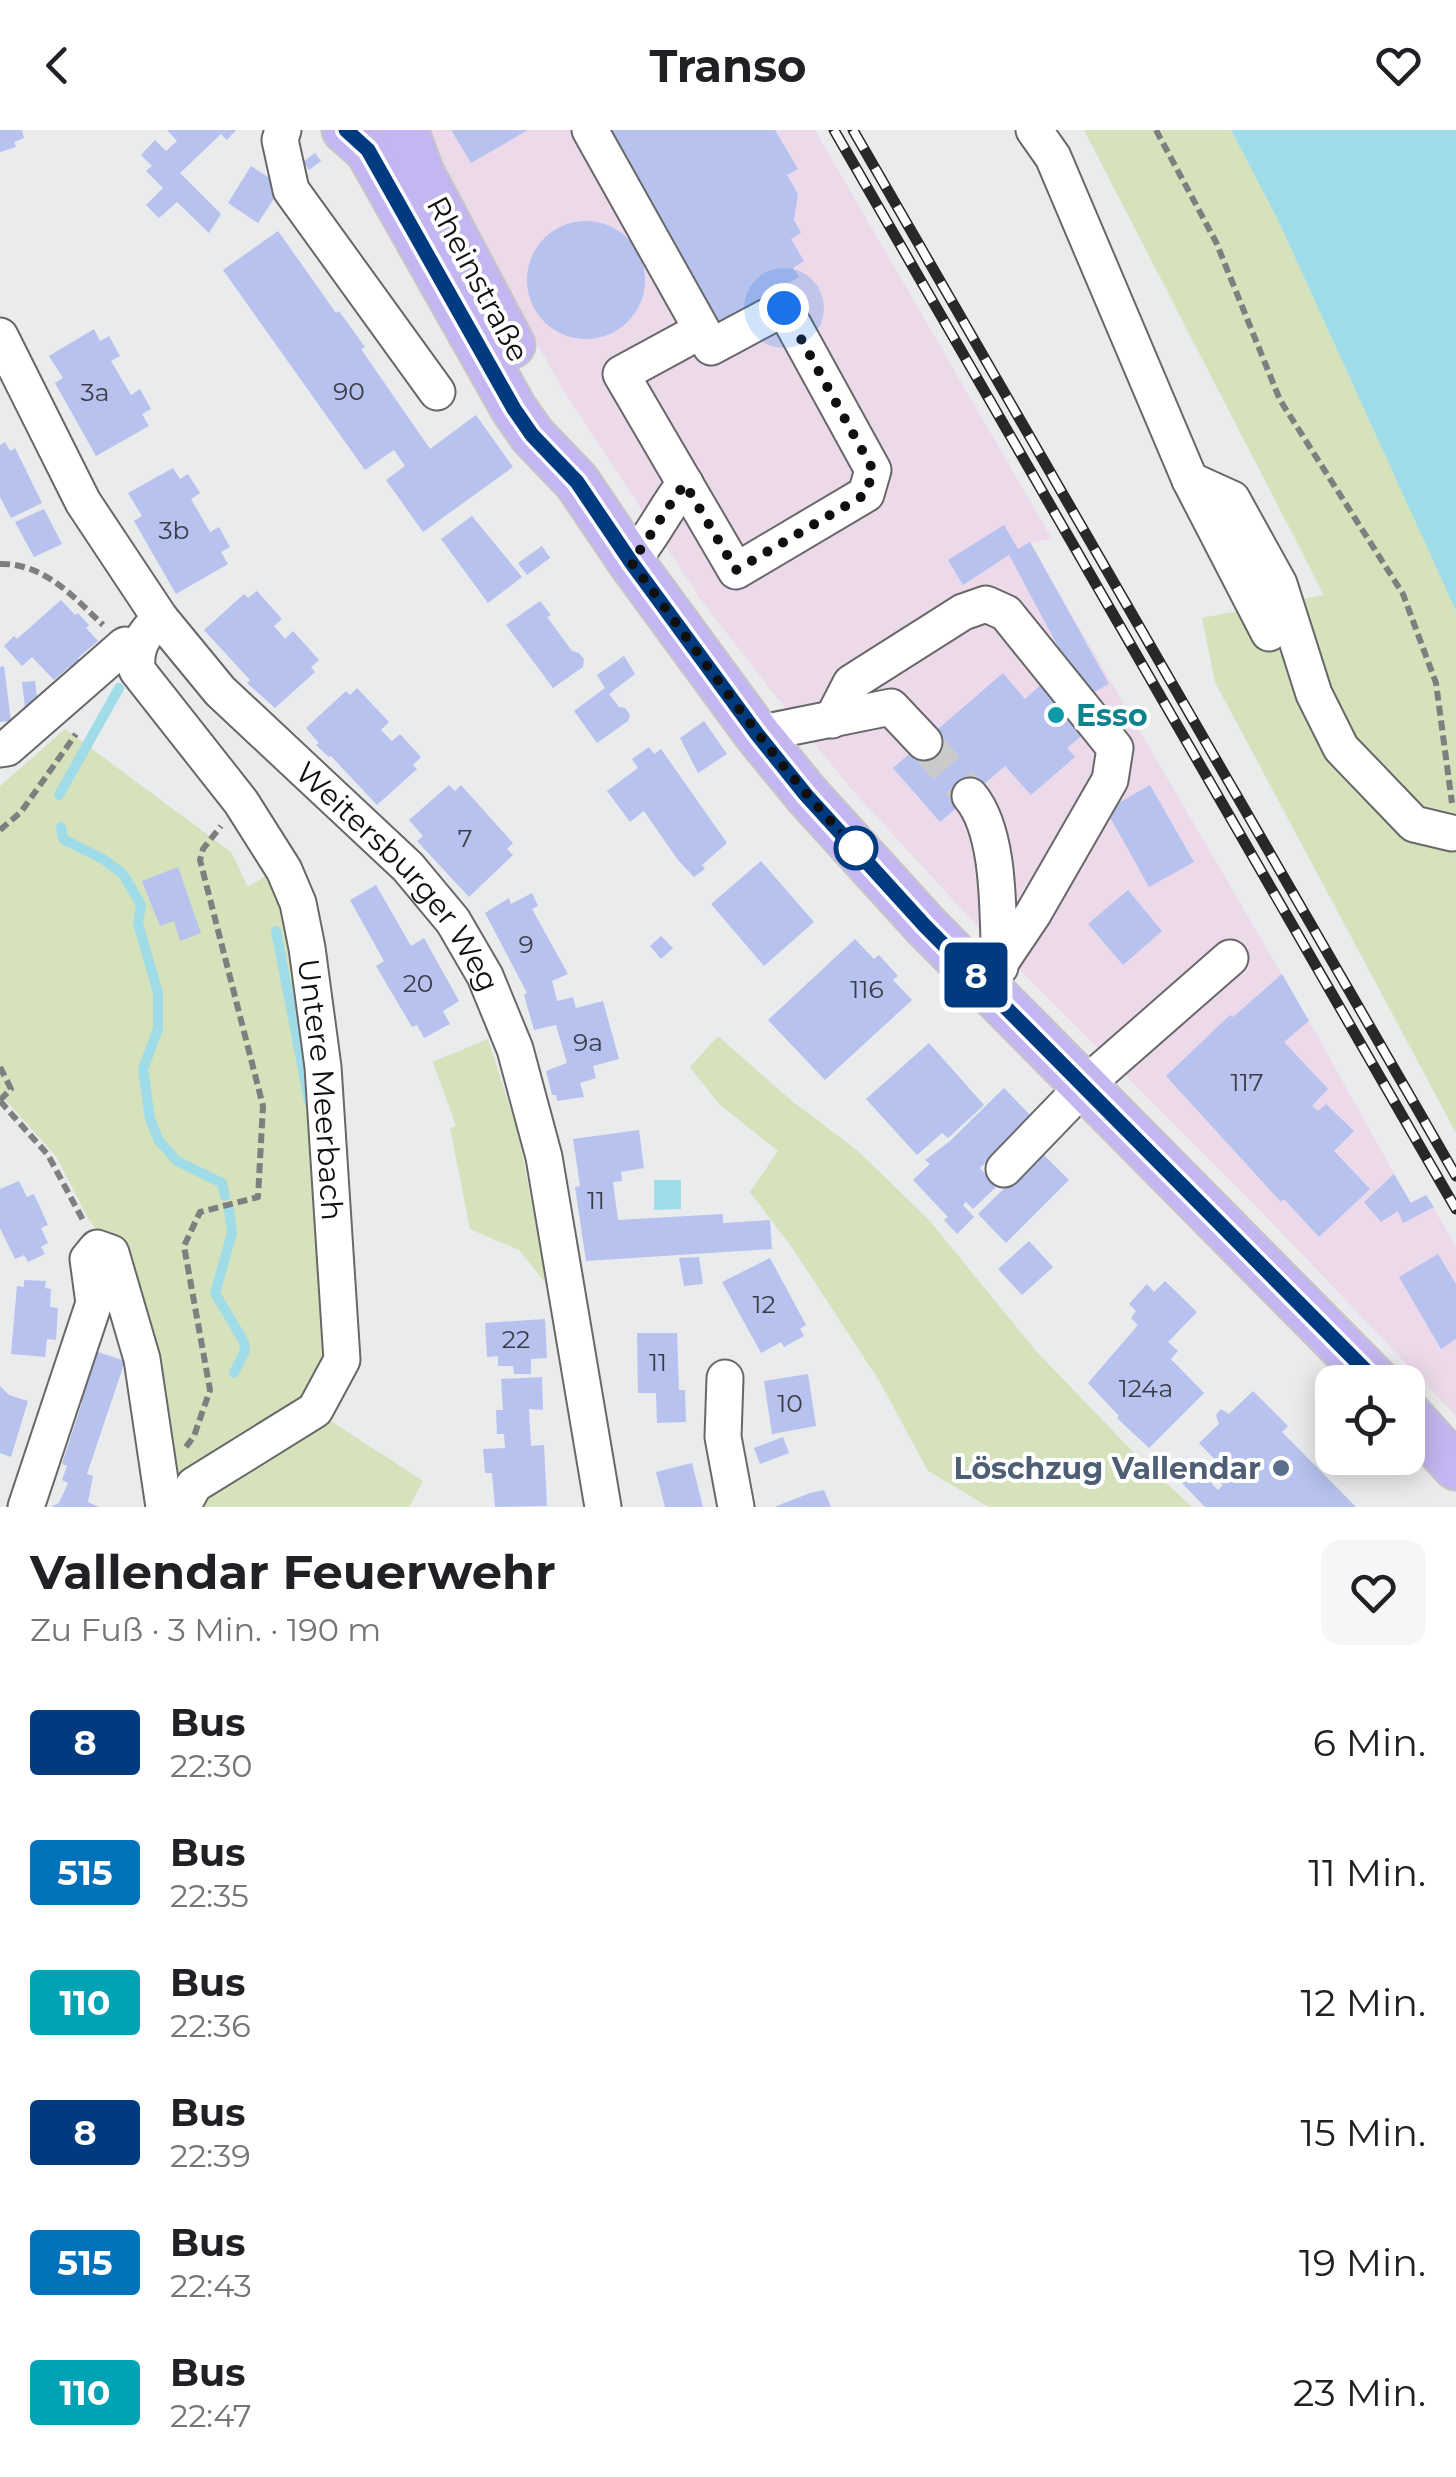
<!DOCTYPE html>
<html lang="de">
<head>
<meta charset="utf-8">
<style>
  body { margin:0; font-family:Montserrat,sans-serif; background:#f6f6f6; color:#202124; height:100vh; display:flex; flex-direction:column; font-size:38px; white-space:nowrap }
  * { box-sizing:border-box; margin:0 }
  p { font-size:32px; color:#757577 }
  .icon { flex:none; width:55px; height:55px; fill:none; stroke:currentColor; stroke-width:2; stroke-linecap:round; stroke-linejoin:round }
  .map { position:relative; height:1377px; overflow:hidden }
  .panel { display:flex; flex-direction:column; background:#fff; flex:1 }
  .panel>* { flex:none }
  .badge { padding:0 20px; border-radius:8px; font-size:35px; line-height:65px }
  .fabs { position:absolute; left:1315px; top:1235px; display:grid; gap:20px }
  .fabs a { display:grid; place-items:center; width:110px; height:110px; border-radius:20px; background:#fff; box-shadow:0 5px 25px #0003; font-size:50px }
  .you { position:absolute; width:50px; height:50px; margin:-25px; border:8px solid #fff; border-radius:50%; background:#1a73e8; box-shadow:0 0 0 15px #1a73e833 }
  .map>.badge { position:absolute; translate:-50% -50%; box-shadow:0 0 0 5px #fff }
  .round { display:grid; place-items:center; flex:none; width:105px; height:105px; border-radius:20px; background:#f6f6f6 }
  .summary { display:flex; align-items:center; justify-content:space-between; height:170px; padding:0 30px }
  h1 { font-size:48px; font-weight:700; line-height:75px }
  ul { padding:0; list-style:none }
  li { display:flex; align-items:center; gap:30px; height:130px; padding:0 30px }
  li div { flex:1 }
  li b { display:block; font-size:38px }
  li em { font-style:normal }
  li .badge { min-width:110px; font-weight:700; text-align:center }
  header { display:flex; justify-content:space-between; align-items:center; height:130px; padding:0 30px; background:#fff; font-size:45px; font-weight:700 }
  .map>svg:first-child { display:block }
</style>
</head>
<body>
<header><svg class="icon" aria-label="back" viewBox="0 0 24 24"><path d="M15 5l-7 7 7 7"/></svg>Transo<svg class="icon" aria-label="heart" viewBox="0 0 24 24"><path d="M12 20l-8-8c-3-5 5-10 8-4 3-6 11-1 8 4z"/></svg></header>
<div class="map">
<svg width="1456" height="1377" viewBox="0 0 1456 1377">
  <rect width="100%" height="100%" fill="#eaebec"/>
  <polygon fill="#ecdaeb" points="428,0 815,0 1052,409 1030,413 1309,891 1410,1072 1426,1065 1456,1117 1456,1286 1257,1077 987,807 853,661 762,549 699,467 562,258 497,143"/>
  <g fill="#d5e2bc">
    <polygon points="1084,0 1231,0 1278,90 1456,481 1456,1003 1215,552 1202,488 1324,465"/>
    <polygon points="65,599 231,722 248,757 270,743 288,794 311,949 332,1231 300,1277 177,1371 132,1143 89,1090 56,1026 0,964 0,656"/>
    <polygon points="718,906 792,971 858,1021 929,1090 1036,1221 1139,1328 1192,1377 989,1377 928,1341 880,1252 793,1119 750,1062 778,1021 719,974 690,937"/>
    <polygon points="488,909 519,1006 547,1155 519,1120 470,1099 450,998 456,996 433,932"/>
    <polygon points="323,1286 423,1351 409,1377 194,1377 202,1362"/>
  </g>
  <g fill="#a0dce8">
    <polygon points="1231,0 1456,0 1456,481 1278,90"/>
    <polygon points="654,1050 681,1050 681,1079 654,1080"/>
  </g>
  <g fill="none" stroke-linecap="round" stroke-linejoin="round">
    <g stroke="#a0dce8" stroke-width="10">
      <polyline points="59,665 119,558"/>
      <polyline points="61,697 63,709 103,729 123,744 141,775 138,793 158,863 158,899 143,939 150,989 159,1011 177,1031 222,1053 225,1066"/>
      <polyline points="276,801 309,971"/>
      <polyline points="229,1080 232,1103 215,1163 244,1212 245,1221 234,1243"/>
    </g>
  </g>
  <g fill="#b7c2ee">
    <polygon points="0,0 22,0 24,8 14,12 16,17 0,22"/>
    <polygon points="167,0 236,0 227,10 221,4 180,43 221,84 209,103 177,72 159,88 146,75 163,58 146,41 152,36 141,25 155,10 166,21 177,11"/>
    <polygon points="451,0 528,0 471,33"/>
    <polygon points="603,0 775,0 798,39 787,45 798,64 794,90 801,103 791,109 804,131 793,138 799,147 717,193"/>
    <polygon points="315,23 321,31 309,40 303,32"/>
    <polygon points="251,36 282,56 258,93 228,73"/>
    <circle cx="586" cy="150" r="59"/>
    <polygon points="278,101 336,183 339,181 365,217 361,219 430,319 476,285 513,337 423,402 386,350 405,336 394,320 365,340 223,140"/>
    <polygon points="94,199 100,211 109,206 120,226 111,231 131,265 140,259 151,279 142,284 149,296 96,326 55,253 63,248 49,226"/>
    <polygon points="5,312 10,321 15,318 42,373 11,388 0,367 0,315"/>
    <polygon points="173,338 180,349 188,344 200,363 191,369 210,402 219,397 230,417 221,422 228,434 176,464 134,391 142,386 128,363"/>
    <polygon points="44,379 62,414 34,427 15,392"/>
    <polygon points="472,386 522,447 488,473 441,409"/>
    <polygon points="1004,395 1018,419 1030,412 1109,554 1085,567 1009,425 963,455 948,430"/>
    <polygon points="542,416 550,428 527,445 518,433"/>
    <polygon points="257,461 282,489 274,496 285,509 293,501 319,530 311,537 315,542 275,578 247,553 250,550 204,500 244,464 248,468"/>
    <polygon points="61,470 75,485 78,483 89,495 86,498 98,511 78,528 81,532 71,540 69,537 54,550 32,527 22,536 4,516 14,506 17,509"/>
    <polygon points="540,471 551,485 547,487 572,521 579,523 584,529 583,537 553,558 506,495"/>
    <polygon points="624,526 635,544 609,564 619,577 625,578 630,585 628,591 597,613 574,581 605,558 597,545"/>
    <polygon points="4,536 11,591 0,592 0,537"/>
    <polygon points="1003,543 1025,569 1044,552 1086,602 1067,618 1075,627 1031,665 1005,636 940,692 893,638"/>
    <polygon points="35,551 38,577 25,578 22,552"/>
    <polygon points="357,558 389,592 381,600 392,611 400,604 421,627 413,635 417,639 377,675 331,626 329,627 316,615 319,613 306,598 346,561 350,565"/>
    <polygon points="704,591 727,624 698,643 680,608"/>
    <polygon points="649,617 654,624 661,619 727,713 702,735 705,739 694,747 678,730 644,681 630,692 607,661 638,638 632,629"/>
    <polygon points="449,655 455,661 461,655 513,713 507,719 513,725 469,767 417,711 423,706 409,690"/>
    <polygon points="1150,655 1194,732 1149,757 1106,680"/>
    <polygon points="761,731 814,792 764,836 711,774"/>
    <polygon points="178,737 201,803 180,811 174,791 160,796 142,751"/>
    <polygon points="376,755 411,816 424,808 459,871 443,881 450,894 424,908 417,895 412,897 376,836 384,831 350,770"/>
    <polygon points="1128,760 1162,801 1123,835 1088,794"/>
    <polygon points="532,763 538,776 532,779 568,844 552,851 557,871 573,867 576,878 603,871 619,929 593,936 596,948 580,953 584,967 557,971 556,965 552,965 546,941 567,933 556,895 534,900 524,865 527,863 485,783 509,768 511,774"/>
    <polygon points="661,806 673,818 661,829 650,816"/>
    <polygon points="855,809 874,829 879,825 898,846 893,850 912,870 825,950 768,890"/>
    <polygon points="1282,844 1309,891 1284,912 1328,959 1312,976 1318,981 1326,974 1354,1001 1334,1021 1370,1059 1319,1107 1284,1069 1281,1072 1166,946 1230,885 1233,887"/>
    <polygon points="929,913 984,975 948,1008 942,1003 917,1025 866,969"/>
    <polygon points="1004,958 1033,988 980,1038 997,1056 973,1079 966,1072 963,1075 974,1087 957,1104 944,1090 948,1087 913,1050 930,1034 925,1030 950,1011"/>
    <polygon points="639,1000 644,1038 621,1042 622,1051 613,1052 618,1090 723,1084 723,1093 770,1090 772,1119 586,1131 575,1057 580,1056 573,1009"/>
    <polygon points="1041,1022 1069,1050 1006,1113 978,1084"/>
    <polygon points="1394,1044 1411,1073 1426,1065 1434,1077 1403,1093 1398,1081 1381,1092 1364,1072"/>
    <polygon points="19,1051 27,1067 34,1064 48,1095 41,1098 48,1113 41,1117 45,1124 28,1132 24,1125 15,1129 0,1098 0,1059"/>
    <polygon points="1029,1111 1053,1137 1022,1165 998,1139"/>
    <polygon points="1438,1124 1456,1154 1456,1209 1441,1219 1399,1147"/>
    <polygon points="699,1127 703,1154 684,1156 679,1128"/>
    <polygon points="770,1128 806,1195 800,1199 804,1206 784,1217 781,1212 761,1223 722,1152"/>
    <polygon points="24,1150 46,1151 45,1158 51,1159 50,1177 58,1178 56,1210 47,1209 45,1227 11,1224 17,1156 24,1157"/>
    <polygon points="1165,1151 1197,1182 1168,1212 1178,1221 1171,1229 1204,1263 1149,1318 1117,1288 1119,1286 1088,1253 1138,1195 1131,1188 1136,1181 1129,1174 1147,1154 1154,1162"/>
    <polygon points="545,1189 547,1228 531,1229 531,1244 514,1244 513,1236 498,1236 498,1226 487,1227 485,1193"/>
    <polygon points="637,1203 677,1203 679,1260 685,1260 686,1292 657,1293 656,1263 638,1263"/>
    <polygon points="95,1221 125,1231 87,1344 93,1346 88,1372 99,1377 51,1377 59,1373 68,1353 62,1350 67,1336 62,1334 82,1273 78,1271"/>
    <polygon points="808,1244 816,1296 772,1304 764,1251"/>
    <polygon points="542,1247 543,1280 529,1279 531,1316 544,1315 547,1376 495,1377 492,1343 485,1343 483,1319 505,1318 504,1304 497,1304 496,1280 503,1280 501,1249"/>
    <polygon points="0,1256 9,1265 28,1271 11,1327 0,1323"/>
    <polygon points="1253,1261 1288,1296 1282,1302 1356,1377 1205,1377 1177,1348 1192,1334 1218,1360 1223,1355 1218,1351 1227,1342 1199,1313 1219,1294 1216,1285 1221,1279 1229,1284"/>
    <polygon points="783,1307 789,1323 760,1334 754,1318"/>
    <polygon points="692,1333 703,1377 665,1377 656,1342"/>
    <polygon points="824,1360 831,1377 774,1377 810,1363"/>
  </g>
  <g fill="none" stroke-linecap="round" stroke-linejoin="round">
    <polyline stroke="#c9cacb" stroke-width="35" stroke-dasharray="35 18" stroke-linecap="butt" points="924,612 970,666"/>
    <g stroke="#686869" stroke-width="39">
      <g id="minor">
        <polyline points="283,0 280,10 291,60 437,262"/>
        <polyline points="590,0 702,200 621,244 736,441 866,364 873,340 784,178 711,217"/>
        <polyline points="1034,0 1053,27 1190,350 1269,503"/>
        <path id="s1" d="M 0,206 L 83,372 L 160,488 L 220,561 L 408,737 L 453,791 L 485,846 L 515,919 L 544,1027 L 603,1377"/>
        <polyline points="1190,350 1232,369 1279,454 1314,564 1341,618 1414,694 1452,703"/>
        <path d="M 631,432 C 652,407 665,379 685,353"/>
        <path id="s2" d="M 160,488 C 143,505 135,516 137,540 L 241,672 L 284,740 L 298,773 L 307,818 L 323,937 L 342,1230 L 315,1280 L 194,1355 L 182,1377"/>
        <polyline points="832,590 851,553 963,482 986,474 1006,483 1115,618 1110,650 1033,784 1000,833"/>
        <polyline points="757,604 891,577 924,612"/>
        <polyline points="0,619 7,618 125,515 135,520"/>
        <path d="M 970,666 C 1002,704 997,788 1000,837"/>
        <polyline points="1004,1039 1085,955 1230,828"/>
        <polyline points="725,1248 723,1307 736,1377"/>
        <polyline points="26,1377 94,1173 88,1129 97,1118 111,1123 142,1229 164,1377"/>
      </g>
    </g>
    <g stroke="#c6c6c6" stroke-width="49">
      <g id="major">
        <polyline points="345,0 368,20 514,279 532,305 577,352 631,432 757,604 807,665 925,795 1377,1252"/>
        <polyline points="405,0 421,43 512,215"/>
        <polyline points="1408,1284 1456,1337"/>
      </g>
    </g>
    <g stroke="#7f7f80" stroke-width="6" stroke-dasharray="10 5" stroke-linecap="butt">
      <polyline points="1156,0 1216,112 1280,270 1403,464 1436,553 1452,673"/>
      <path d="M 0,434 C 44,433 74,467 103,495"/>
      <polyline points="0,700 21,682 76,604"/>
      <polyline points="0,937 11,959 0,970"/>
      <polyline points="0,971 48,1025 84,1092"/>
      <polyline points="186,1317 194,1306 210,1260 184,1116 200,1082 258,1067 263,976 200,730 203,719 221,696"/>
    </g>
    <use href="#minor" stroke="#fff" stroke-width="35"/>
    <use href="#major" stroke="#c4b6f0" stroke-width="45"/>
    <g stroke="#282828" stroke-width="11">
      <g id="rail">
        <polyline points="834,0 1456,1079"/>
        <polyline points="853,0 1456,1046"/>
      </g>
    </g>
    <use href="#rail" stroke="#fff" stroke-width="8" stroke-dasharray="22" stroke-linecap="butt"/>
  </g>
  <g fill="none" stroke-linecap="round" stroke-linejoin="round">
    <g stroke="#fff" stroke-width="22">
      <polyline id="line" points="346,0 368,20 514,279 532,305 577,352 631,432 757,604 806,665 925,796 1377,1252"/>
    </g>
    <use href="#line" stroke="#003b80" stroke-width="15"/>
    <path stroke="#101010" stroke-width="10" stroke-dasharray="0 18" d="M 784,178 L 873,340 L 866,364 L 736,440 L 685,354 C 665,379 651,407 631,432 C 704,529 771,631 856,718"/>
  </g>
  <circle fill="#0f9aa8" stroke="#fff" stroke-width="4" cx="1056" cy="585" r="10"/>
  <circle fill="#fff" stroke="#003b80" stroke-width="5" cx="856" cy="718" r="20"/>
  <circle fill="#5c6f8a" stroke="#fff" stroke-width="4" cx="1281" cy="1338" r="10"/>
  <g text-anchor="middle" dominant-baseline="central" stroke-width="8" stroke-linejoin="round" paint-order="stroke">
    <g font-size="25" fill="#3a3c48">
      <text x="349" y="261">90</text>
      <text x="95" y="262">3a</text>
      <text x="174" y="400">3b</text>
      <text x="465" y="708">7</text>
      <text x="526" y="814">9</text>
      <text x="418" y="853">20</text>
      <text x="867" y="859">116</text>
      <text x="588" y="912">9a</text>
      <text x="1247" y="952">117</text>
      <text x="596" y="1070">11</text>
      <text x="764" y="1174">12</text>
      <text x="516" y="1209">22</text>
      <text x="658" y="1232">11</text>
      <text x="1146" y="1258">124a</text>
      <text x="790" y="1273">10</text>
    </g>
    <g font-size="30" fill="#101010" stroke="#fff">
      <text transform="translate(478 149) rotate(62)">Rheinstraße</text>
      <text stroke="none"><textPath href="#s1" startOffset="678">Weitersburger Weg</textPath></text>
      <text stroke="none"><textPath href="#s2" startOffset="532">Untere Meerbach</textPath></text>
    </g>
    <g font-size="30" font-weight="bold" fill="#0d838f" stroke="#fff" text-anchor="start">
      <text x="1076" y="585">Esso</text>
    </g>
    <g font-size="30" font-weight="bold" fill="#4e5e75" stroke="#fff" text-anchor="end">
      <text x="1261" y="1338">Löschzug Vallendar</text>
    </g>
  </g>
</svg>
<div class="fabs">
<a><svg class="icon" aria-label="locate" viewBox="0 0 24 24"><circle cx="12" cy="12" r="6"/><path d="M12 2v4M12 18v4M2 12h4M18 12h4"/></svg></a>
</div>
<div class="you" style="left:784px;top:178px"></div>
<b class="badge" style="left:976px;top:845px;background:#003b80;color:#fff">8</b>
</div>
<section class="panel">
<div class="summary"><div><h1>Vallendar Feuerwehr</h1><p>Zu Fuß · 3 Min. · 190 m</p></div><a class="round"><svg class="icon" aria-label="heart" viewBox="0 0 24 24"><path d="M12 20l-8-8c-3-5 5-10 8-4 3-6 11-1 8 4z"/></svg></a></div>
<ul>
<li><span class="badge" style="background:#003b80;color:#fff">8</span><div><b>Bus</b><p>22:30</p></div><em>6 Min.</em></li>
<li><span class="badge" style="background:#0072bc;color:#fff">515</span><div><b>Bus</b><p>22:35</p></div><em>11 Min.</em></li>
<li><span class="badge" style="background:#00a3b4;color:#fff">110</span><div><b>Bus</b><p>22:36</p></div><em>12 Min.</em></li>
<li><span class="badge" style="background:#003b80;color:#fff">8</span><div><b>Bus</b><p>22:39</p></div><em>15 Min.</em></li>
<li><span class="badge" style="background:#0072bc;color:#fff">515</span><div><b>Bus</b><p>22:43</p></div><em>19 Min.</em></li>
<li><span class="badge" style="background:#00a3b4;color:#fff">110</span><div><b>Bus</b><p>22:47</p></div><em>23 Min.</em></li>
</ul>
</section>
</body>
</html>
